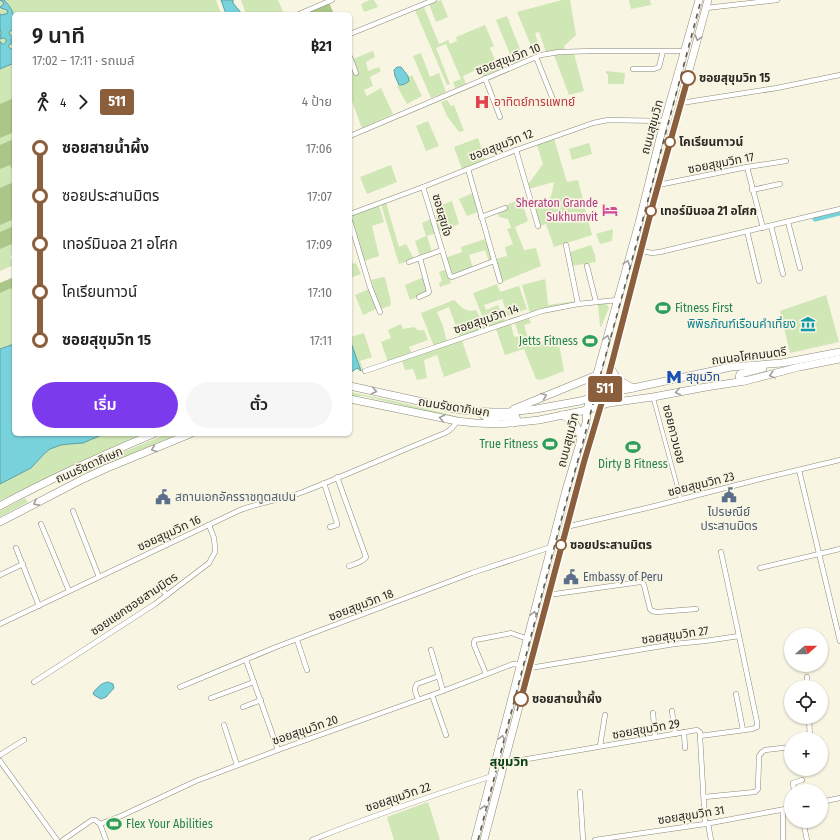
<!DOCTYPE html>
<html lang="th">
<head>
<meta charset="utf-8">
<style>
  body { margin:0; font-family:"Fira Sans Condensed","Noto Sans Thai",sans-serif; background:#f6f6f6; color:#222; height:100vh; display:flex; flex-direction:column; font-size:15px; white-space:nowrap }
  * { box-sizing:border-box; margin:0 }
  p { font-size:13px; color:#767676 }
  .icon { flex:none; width:22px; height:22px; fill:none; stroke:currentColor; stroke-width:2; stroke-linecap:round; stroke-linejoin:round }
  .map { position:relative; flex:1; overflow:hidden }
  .panel { position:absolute; left:12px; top:12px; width:340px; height:424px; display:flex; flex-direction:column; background:#fff; border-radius:6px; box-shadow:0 1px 3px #0004 }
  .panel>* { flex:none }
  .badge { padding:0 8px; border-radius:3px; font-size:14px; line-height:26px }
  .needle { width:26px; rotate:69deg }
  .controls { position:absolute; left:784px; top:628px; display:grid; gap:8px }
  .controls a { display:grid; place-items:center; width:44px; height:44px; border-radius:50%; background:#fff; box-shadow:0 1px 3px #0004; font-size:20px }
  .map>.badge { position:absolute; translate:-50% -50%; box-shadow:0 0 0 2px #fff }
  .legs { display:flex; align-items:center; gap:6px; height:44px; padding:0 20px; font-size:13px }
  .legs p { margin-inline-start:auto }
  .summary { display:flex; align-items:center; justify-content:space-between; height:68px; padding:0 20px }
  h1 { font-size:22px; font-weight:600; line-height:30px }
  .action { display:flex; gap:8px; margin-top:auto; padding:8px 20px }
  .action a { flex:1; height:46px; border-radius:24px; background:#7c3aed; color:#fff; font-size:16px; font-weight:600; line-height:46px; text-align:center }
  .action a+a { background:#f6f6f6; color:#222 }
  ul { padding:0 20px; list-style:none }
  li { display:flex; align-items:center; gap:14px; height:48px; font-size:15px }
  li i { display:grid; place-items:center; width:6px; height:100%; margin:0 5px; background:currentColor }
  li i::after { content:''; width:10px; height:10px; margin:-5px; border:3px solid; border-radius:50%; background:#fff }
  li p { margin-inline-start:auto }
  li:first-child i { background:linear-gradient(#0000 50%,currentColor 0) }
  li:last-child i { background:linear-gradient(currentColor 50%,#0000 0) }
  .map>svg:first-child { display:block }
</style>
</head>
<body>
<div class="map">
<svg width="840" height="840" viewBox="0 0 840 840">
  <rect width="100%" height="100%" fill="#f9f5e3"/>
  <g fill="#cfe6b5">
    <polygon points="0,0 216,0 221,14 14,14 14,254 10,256 14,265 0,271"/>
    <polygon points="241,0 278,0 284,14 246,14"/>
    <polygon points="370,0 374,0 378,7 364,12 361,4"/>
    <polygon points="441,0 448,17 436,22 429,4"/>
    <polygon points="562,0 570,0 576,35 564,46 565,49 546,52 539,32 535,33 541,53 535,55 517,12"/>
    <polygon points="629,0 650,0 651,5 631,9"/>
    <polygon points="424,7 439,44 448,40 450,44 457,41 456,37 485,25 494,46 490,48 499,70 484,76 480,68 463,76 466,84 455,88 453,82 461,79 446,44 436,48 450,84 447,85 415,10"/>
    <polygon points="507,16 524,60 514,64 496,20"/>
    <polygon points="373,51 375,57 366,62 368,71 379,67 381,71 370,77 373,86 364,90 367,96 381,88 393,114 362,128 350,96 350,63 355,75 359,74 353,59"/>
    <polygon points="421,53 430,77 439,73 446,92 431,98 413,56"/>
    <polygon points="574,54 584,91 569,95 554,55"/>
    <polygon points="606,71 625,73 624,84 608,84 608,74 606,74"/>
    <polygon points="412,75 422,96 407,104 397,86"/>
    <polygon points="447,100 451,106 454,105 464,131 459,132 447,116 441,102"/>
    <polygon points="428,121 439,146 426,151 416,126"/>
    <polygon points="478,138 485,160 462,169 454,147"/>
    <polygon points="554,139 567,182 578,180 592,235 554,247 546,224 539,226 533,206 549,201 552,193 554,182 528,189 527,186 543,164 537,145"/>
    <polygon points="589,143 592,154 572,160 569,149"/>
    <polygon points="391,165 397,182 367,194 360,177"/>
    <polygon points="473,193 478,212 467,216 459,199"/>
    <polygon points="521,199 528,221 515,227 524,250 536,248 541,266 502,282 496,259 507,256 505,247 513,244 507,229 511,228 508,219 499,217 498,212 504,206"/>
    <polygon points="452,201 459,224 438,232 434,218 441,215 439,206"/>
    <polygon points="386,203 399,247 406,244 414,259 399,264 381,204"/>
    <polygon points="379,205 384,222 372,226 379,256 364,261 350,216"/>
    <polygon points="431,219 436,233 427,236 432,252 420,256 415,241 426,236 422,223"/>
    <polygon points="613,229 612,241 600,244 596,234"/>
    <polygon points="485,239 485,241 487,244 492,260 489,261 485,250 469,255 473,268 453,275 450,274 445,258 462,252 461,247"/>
    <polygon points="591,245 595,255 596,262 572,266 570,252"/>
    <polygon points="350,253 353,264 356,263 361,274 350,278"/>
    <polygon points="447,269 451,283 440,287 439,283 442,281 439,272"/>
    <polygon points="14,277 14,434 142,434 92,456 0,501 0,283"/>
    <polygon points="383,277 385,278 391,302 390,306 380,309 371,280"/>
    <polygon points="424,277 427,293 410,300 405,285"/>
    <polygon points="545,279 546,284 548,305 576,301 576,303 547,307 530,313 522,285"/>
    <polygon points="497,284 500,292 519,286 527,309 508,316 502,299 484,305 486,310 498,305 505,321 488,327 483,318 473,293"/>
    <polygon points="369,289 376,309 363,315 355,295"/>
    <polygon points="826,295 839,342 790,353 780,311"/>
    <path d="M 454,300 C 461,307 466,313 476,310 L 486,328 L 460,337 L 449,307 L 437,312 L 443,326 L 447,342 L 436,345 L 433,344 L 421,313 Z"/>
    <polygon points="605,303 608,306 609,308 601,327 600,326 598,304"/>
    <polygon points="529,318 531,323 524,325 531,347 558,339 564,371 541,380 536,379 524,349 505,355 496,329 511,324 514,337 519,336 515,323"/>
    <polygon points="401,324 403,329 414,327 418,330 424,330 428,340 409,347 412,354 388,362 381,342 391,338 388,330"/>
    <polygon points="364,333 372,357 360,361 364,372 361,371 350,340 350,334 351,337"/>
    <polygon points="462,341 471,367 444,377 437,355 424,360 427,378 417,380 413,369 405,370 402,361"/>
    <polygon points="350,392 394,401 456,416 458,417 454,418 376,399 363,396 350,396"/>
    <polygon points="167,434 178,434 87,473 85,468"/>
    <polygon points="25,498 28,502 0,517 0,511"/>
    <polygon points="428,802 440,840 394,840 387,817"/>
  </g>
  <g fill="#abc689">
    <polygon points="329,3 334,14 304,14"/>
    <polygon points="14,98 14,132 0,138 0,104"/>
    <polygon points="14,139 14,174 10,165 0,169 0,145"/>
    <polygon points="14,182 14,219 0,225 0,188"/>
    <polygon points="14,226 14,243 0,249 0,232"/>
    <polygon points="14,277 14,294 11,288 0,293 0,283"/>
  </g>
  <g fill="#77d2dc" stroke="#609fa4">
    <path d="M 0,0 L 4,0 C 15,11 14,16 14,31 L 12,30 L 10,31 L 9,33 L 11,36 L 13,36 L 14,35 L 14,37 L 11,39 L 11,42 L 14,43 L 14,44 L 10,44 L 8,46 L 11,49 L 14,48 L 14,63 L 0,69 L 0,41 L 2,44 L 4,44 L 6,42 L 6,40 L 5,38 L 3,38 L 0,39 L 1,33 L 0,29 L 0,14 L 2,15 L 8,13 L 7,10 L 1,8 L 0,7 L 4,4 L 2,1 Z"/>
    <polygon points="221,0 233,0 233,3 242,14 226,14"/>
    <path d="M 397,67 L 401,67 L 408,76 L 409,81 C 406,84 403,85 399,85 L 395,76 L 394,70 Z"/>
    <polygon points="350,340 361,371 357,368 350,373"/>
    <polygon points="14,344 14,434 104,434 83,443 69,444 61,445 50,449 45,453 31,468 0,484 0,349"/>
    <path d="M 108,682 L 113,684 L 114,688 L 106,697 L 101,699 L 94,695 L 93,693 C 98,687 101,683 108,682 Z"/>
  </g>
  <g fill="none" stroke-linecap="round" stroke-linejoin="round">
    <polyline stroke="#77d2dc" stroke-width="5" points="815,219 840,213"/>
    <g stroke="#8c8978" stroke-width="4.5">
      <polyline id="pedestrian" points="653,397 681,500"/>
    </g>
    <g stroke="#8c8978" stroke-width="5.5">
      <g id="minor">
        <polyline points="706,8 777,0"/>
        <polyline points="299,14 332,0"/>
        <polyline points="350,34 434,0"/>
        <polyline points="350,57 356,73"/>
        <polyline points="536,57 552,97"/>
        <polyline points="633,69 654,69 659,67 663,51"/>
        <polyline points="485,78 500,117"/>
        <polyline points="681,103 777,88 840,75"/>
        <polyline points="350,136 541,55 559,52 594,51 685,51"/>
        <polyline points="516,150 538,226"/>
        <polyline points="747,167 763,228"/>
        <polyline points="468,169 500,281"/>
        <polyline points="659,184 663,184 747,167 786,161"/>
        <polyline points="423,187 450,276 452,277 494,261"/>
        <polyline points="752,190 780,184"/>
        <polyline points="350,214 423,187 516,150 593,123 608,120 665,121"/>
        <polyline points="481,217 505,208"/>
        <polyline points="350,221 370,287 380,312"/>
        <polyline points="788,222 800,268"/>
        <polyline points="771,226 783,274"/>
        <polyline points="747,231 759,281"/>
        <polyline points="566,245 578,304"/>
        <polyline points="641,251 652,253 660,252 840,209"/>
        <polyline points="409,262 442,250"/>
        <polyline points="587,266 596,302"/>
        <polyline points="419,297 428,293 429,292 420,258"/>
        <polyline points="365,371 542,311 578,304 617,300"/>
        <polyline points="799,470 840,641"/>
        <path d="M 337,477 L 366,557 C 363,562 355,564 349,566"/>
        <polyline points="324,483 337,523 337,525 330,527"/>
        <polyline points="73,511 99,577"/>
        <polyline points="41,524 69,591"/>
        <polyline points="566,527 655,506 760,479 840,460"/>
        <polyline points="16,548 39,606"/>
        <polyline points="760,568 840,549"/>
        <polyline points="0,575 23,564"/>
        <polyline points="160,588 167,595"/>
        <polyline points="548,595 640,582 642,582 644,585 650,609 652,611 657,612 696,609"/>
        <path d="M 0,624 L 238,511 C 259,502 282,500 303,492 C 351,473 398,452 445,433 C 451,430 454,427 457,421"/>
        <polyline points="297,640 307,670"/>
        <polyline points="431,650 443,691"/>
        <polyline points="246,660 278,750"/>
        <polyline points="530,668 674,644 705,641 739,636 721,552"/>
        <polyline points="486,674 474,645 474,642 475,640 507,634 511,633 528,639"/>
        <polyline points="807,677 808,687"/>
        <polyline points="34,682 155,604 209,563 215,552 215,548 214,538 209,525"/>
        <polyline points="180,687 276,647 472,573 551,547"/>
        <polyline points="736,694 743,730"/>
        <polyline points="432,695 446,735"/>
        <polyline points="211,698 254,682"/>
        <path d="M 418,699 C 416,693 413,689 417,684 L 439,676"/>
        <polyline points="243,707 261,700"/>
        <polyline points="672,711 675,734"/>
        <polyline points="653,713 655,737"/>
        <polyline points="809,717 810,739"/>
        <polyline points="224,725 237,765"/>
        <polyline points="684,732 685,748"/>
        <polyline points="700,736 752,729 757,727 757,722 739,636"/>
        <polyline points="600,746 605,715"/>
        <polyline points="0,755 24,740"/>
        <polyline points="0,761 57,840"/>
        <polyline points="504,763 697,730 700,732 700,736 705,824"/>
        <polyline points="794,791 793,783 802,780"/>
        <polyline points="580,792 583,840"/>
        <polyline points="704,797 755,792 758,789 759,756 762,752 765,750 791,747"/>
        <polyline points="821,802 840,798"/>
        <polyline points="783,810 783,840"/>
        <polyline points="803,821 807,840"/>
        <polyline points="708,823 711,840"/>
        <polyline points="100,824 121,816 196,781 278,750 443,691 513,664 521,665"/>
        <polyline points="63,840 89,822 92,820 95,820 100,824 106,840"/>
        <path d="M 312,840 C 371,816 431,796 492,776"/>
        <polyline points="595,840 705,824 791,808"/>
      </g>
    </g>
    <g stroke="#8c8978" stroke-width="8">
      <g id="primary">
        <path d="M 611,367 C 614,378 623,383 633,388"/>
        <path d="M 745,381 C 741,380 738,378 740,374 L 763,368"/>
        <polyline points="350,386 455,409 469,411 493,412 508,412 536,409 580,401 604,394 633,388 731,367 782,363 840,352"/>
        <polyline points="350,399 457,421 475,423 500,424 539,420 587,410 609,403 653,397 706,387 745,381 799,367 840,359"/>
        <polyline points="514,409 597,375"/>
        <polyline points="479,412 486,417 491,418 514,416 516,417 517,420 513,423"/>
        <path d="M 562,415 C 574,421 578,424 580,438"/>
        <path d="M 0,506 C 49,479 101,456 153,434"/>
        <polyline points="0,522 83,479 107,468 190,434"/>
        <polyline points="475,840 566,490 586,423 587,410 639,223 662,130 699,0"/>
        <polyline points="484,840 569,516 584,462 601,405 654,200 708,0"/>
      </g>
    </g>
    <use href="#pedestrian" stroke="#fff" stroke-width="3.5"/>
    <use href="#minor" stroke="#fff" stroke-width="4.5"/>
    <use href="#primary" stroke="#fff" stroke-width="7"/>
    <g stroke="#5c5950" stroke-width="1.5" stroke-dasharray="5 5" stroke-linecap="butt">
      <polyline points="517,711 554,567"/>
      <polyline points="478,840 562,517 583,442 602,369 632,260 701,0"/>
    </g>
  </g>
  <defs><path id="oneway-chevron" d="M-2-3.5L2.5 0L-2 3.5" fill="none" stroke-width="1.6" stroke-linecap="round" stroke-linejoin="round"/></defs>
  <g stroke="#a09f9c">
    <use href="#oneway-chevron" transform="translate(698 38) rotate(105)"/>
    <use href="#oneway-chevron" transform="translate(627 263) rotate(-74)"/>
    <use href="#oneway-chevron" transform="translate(607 338) rotate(-75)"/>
    <use href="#oneway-chevron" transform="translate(772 375) rotate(165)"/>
    <use href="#oneway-chevron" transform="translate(374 391) rotate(12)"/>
    <use href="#oneway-chevron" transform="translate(678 392) rotate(169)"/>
    <use href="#oneway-chevron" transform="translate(544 396) rotate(-22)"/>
    <use href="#oneway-chevron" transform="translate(442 418) rotate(-168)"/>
    <use href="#oneway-chevron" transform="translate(154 449) rotate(158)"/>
    <use href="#oneway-chevron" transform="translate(36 503) rotate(152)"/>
    <use href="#oneway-chevron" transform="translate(534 614) rotate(-76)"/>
    <use href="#oneway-chevron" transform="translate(502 738) rotate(-75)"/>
    <use href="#oneway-chevron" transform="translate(484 808) rotate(-76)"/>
  </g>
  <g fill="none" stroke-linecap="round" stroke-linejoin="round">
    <g stroke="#fff" stroke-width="9">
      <polyline id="line-1" points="521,699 584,462 601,405 654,200 688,78"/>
    </g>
    <use href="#line-1" stroke="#8b5e3c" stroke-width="6"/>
  </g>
  <defs>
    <g id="hospital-bare" transform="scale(1.2)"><path d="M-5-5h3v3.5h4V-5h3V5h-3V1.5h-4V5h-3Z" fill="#e0444e" stroke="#f9f5e3" stroke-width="2.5" paint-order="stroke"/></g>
    <g id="hotel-bare" transform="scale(1.2)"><path d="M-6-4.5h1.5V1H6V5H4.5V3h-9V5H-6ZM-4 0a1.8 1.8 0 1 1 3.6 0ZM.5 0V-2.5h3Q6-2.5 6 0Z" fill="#d1479c" stroke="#f9f5e3" stroke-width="2.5" paint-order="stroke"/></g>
    <g id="stadium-bare" transform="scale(1.2)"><path d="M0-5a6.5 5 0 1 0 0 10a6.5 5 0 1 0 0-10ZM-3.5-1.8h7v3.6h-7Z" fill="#2e9e5b" stroke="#f9f5e3" stroke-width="2.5" paint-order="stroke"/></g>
    <g id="museum-bare" transform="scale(1.2)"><path d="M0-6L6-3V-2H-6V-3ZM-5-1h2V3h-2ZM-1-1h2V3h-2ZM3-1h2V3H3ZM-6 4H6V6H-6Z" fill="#0f9aa8" stroke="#f9f5e3" stroke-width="2.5" paint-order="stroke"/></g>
    <g id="metro-bare" transform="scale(1.2)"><path d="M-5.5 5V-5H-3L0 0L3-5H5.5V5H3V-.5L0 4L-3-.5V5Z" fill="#1a4fb4" stroke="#f9f5e3" stroke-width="2.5" paint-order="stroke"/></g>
    <g id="civic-bare" transform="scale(1.2)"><path d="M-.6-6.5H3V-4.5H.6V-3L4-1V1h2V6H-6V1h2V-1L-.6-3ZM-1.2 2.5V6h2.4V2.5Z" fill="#5c6f8a" stroke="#f9f5e3" stroke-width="2.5" paint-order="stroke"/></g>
  </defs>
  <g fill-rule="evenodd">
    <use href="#hospital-bare" x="482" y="102"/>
    <use href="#hotel-bare" x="610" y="210"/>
    <use href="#stadium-bare" x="663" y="308"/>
    <use href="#museum-bare" x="808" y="324"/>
    <use href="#stadium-bare" x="590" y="341"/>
    <use href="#metro-bare" x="674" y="377"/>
    <use href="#stadium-bare" x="550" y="444"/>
    <use href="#stadium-bare" x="633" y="447"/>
    <use href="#civic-bare" x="729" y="495"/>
    <use href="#civic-bare" x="163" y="497"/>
    <use href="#civic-bare" x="571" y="577"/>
    <use href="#stadium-bare" x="114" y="824"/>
  </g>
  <g fill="#fff" stroke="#8b5e3c" stroke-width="2">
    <circle cx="688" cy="78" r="7"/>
    <circle cx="670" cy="142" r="5"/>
    <circle cx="651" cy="211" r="5"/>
    <circle cx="561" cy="545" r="5"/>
    <circle cx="521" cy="699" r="7"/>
  </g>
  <g text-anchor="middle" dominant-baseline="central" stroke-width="3.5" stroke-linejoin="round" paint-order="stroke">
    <g font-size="12" fill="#2b2923" stroke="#f9f5e3">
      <text transform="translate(508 59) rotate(-21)">ซอยสุขุมวิท 10</text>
      <text transform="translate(652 127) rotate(-75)">ถนนสุขุมวิท</text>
      <text transform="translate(501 145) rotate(-21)">ซอยสุขุมวิท 12</text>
      <text transform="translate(721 163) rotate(-11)">ซอยสุขุมวิท 17</text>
      <text transform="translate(442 215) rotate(74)">ซอยสุขใจ</text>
      <text transform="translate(486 319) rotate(-19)">ซอยสุขุมวิท 14</text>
      <text transform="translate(749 356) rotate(-7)">ถนนอโศกมนตรี</text>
      <text transform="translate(454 407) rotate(9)">ถนนรัชดาภิเษก</text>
      <text transform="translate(674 434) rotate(76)">ซอยคาวบอย</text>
      <text transform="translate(568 440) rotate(-76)">ถนนสุขุมวิท</text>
      <text transform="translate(89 465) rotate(-24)">ถนนรัชดาภิเษก</text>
      <text transform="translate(701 484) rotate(-14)">ซอยสุขุมวิท 23</text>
      <text transform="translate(169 533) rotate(-25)">ซอยสุขุมวิท 16</text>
      <text transform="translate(134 604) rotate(-34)">ซอยแยกซอยสามมิตร</text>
      <text transform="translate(361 605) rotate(-21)">ซอยสุขุมวิท 18</text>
      <text transform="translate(675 635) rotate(-8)">ซอยสุขุมวิท 27</text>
      <text transform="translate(646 729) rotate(-10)">ซอยสุขุมวิท 29</text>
      <text transform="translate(305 730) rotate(-19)">ซอยสุขุมวิท 20</text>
      <text transform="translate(398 797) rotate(-19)">ซอยสุขุมวิท 22</text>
      <text transform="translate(691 815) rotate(-9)">ซอยสุขุมวิท 31</text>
    </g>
    <g font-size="12" font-weight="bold" fill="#2b2923" stroke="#f9f5e3" text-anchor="start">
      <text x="699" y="78">ซอยสุขุมวิท 15</text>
      <text x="679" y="142">โคเรียนทาวน์</text>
      <text x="660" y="211">เทอร์มินอล 21 อโศก</text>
      <text x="570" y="545">ซอยประสานมิตร</text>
      <text x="532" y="699">ซอยสายน้ำผึ้ง</text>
    </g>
    <g font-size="12" fill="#be3a42" stroke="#f9f5e3" text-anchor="start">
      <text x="494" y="102">อาทิตย์การแพทย์</text>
    </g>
    <g font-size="12" fill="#b23c85" stroke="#f9f5e3" text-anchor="end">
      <text x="598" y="203">Sheraton Grande<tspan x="598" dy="14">Sukhumvit</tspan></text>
    </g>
    <g font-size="12" fill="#27864d" stroke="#f9f5e3" text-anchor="start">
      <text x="675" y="308">Fitness First</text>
      <text x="578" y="341" text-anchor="end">Jetts Fitness</text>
      <text x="538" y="444" text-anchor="end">True Fitness</text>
      <text x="633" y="464" text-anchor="middle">Dirty B Fitness</text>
      <text x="126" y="824">Flex Your Abilities</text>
    </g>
    <g font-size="12" fill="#0d838f" stroke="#f9f5e3" text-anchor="end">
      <text x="796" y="324">พิพิธภัณฑ์เรือนคำเที่ยง</text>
    </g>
    <g font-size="12" fill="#164399" stroke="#f9f5e3" text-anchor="start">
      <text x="686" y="377">สุขุมวิท</text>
    </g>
    <g font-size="12" fill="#4e5e75" stroke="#f9f5e3" text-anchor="start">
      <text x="175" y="497">สถานเอกอัครราชทูตสเปน</text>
      <text x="729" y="512" text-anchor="middle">ไปรษณีย์<tspan x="729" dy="14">ประสานมิตร</tspan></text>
      <text x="583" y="577">Embassy of Peru</text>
    </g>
    <g font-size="13" font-weight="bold" fill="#0d3f1b" stroke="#f9f5e3">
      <text x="509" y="761">สุขุมวิท</text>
    </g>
  </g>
</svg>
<div class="controls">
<a><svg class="needle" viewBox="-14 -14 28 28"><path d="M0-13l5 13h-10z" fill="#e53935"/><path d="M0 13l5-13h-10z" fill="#767676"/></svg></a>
<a><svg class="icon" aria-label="locate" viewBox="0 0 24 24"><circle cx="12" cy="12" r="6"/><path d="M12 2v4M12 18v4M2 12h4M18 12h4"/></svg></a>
<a>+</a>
<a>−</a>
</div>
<b class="badge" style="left:605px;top:389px;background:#8b5e3c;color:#fff">511</b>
<section class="panel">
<div class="summary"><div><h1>9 นาที</h1><p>17:02 – 17:11 · รถเมล์</p></div><b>฿21</b></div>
<div class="legs"><svg class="icon" aria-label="walk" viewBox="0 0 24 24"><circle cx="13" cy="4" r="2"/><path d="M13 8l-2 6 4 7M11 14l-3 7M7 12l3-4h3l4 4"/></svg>4<svg class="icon" aria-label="forward" viewBox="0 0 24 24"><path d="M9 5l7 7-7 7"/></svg><b class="badge" style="background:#8b5e3c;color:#fff">511</b><p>4 ป้าย</p></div>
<ul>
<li><i style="color:#8b5e3c"></i><b>ซอยสายน้ำผึ้ง</b><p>17:06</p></li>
<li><i style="color:#8b5e3c"></i><span>ซอยประสานมิตร</span><p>17:07</p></li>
<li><i style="color:#8b5e3c"></i><span>เทอร์มินอล 21 อโศก</span><p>17:09</p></li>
<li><i style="color:#8b5e3c"></i><span>โคเรียนทาวน์</span><p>17:10</p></li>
<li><i style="color:#8b5e3c"></i><b>ซอยสุขุมวิท 15</b><p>17:11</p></li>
</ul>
<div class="action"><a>เริ่ม</a><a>ตั๋ว</a></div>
</section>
</div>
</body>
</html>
